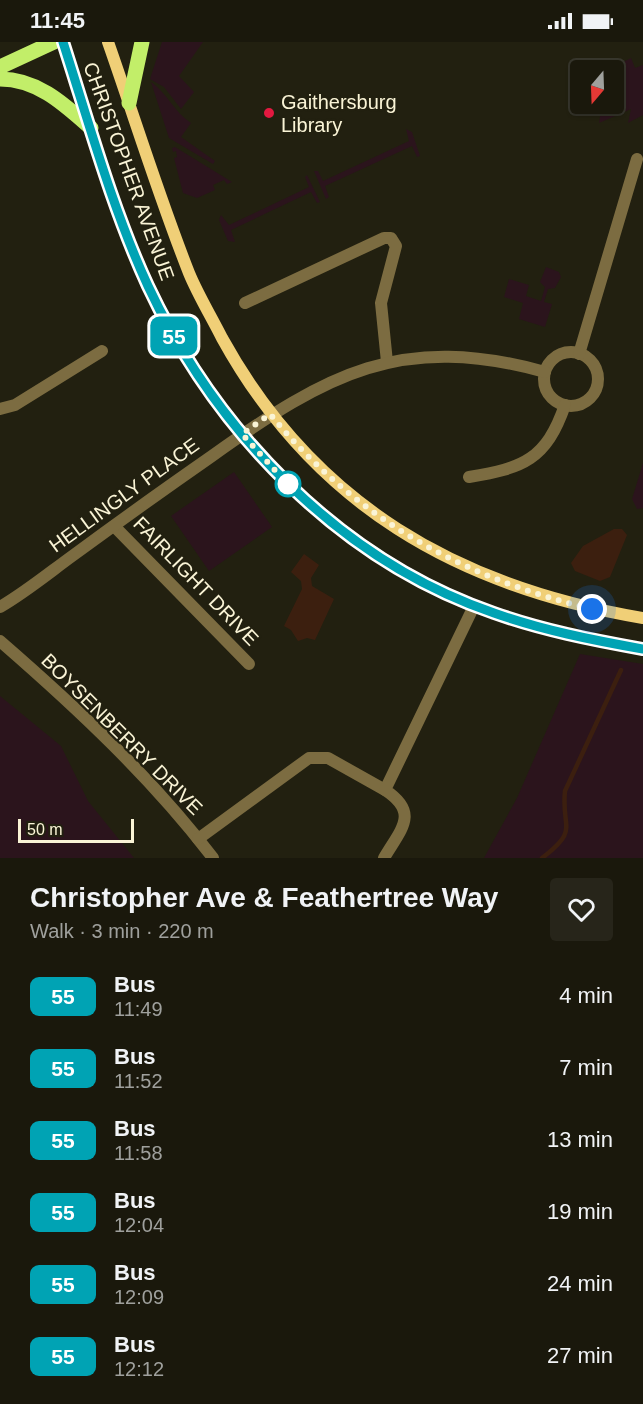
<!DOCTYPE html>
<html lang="en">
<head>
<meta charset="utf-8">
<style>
  body { margin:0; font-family:Helvetica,sans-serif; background:#27251a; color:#f1f3f6; height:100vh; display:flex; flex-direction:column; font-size:22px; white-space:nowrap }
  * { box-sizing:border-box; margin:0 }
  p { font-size:20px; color:#9fa09d }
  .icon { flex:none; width:33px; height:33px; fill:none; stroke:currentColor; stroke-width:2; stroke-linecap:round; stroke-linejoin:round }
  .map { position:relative; height:816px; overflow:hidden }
  .sheet { display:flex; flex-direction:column; background:#1a180c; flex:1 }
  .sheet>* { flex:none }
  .badge { padding:0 12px; border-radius:9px; font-size:21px; line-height:39px }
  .needle { width:39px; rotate:199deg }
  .fabs { position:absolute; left:570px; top:18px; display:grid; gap:12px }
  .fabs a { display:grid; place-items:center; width:54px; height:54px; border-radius:6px; background:#1a180c; box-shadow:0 2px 4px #0004,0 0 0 2px #38372d; font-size:30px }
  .scale { position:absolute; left:18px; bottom:15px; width:116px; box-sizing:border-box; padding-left:6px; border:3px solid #faf4d6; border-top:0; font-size:16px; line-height:21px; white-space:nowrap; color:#faf4d6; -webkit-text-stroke:4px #222010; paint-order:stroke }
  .you { position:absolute; width:30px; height:30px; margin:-15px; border:4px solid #fff; border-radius:50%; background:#1a73e8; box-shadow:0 0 0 9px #1a73e833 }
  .map>.badge { position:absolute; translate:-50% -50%; box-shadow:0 0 0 3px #fff }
  .round { display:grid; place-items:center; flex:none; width:63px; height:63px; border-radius:6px; background:#27251a }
  .headline { display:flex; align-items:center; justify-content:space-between; height:102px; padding:0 30px }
  h1 { font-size:28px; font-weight:700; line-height:45px }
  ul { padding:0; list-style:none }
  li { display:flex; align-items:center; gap:18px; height:72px; padding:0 30px }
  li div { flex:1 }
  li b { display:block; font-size:22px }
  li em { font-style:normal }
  li .badge { min-width:66px; font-weight:700; text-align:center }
  .status { display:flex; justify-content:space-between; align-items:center; height:42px; padding:0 30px; background:#1a180c; direction:ltr }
  .status svg { height:16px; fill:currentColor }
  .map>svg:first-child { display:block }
</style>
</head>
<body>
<div class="status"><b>11:45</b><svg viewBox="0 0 49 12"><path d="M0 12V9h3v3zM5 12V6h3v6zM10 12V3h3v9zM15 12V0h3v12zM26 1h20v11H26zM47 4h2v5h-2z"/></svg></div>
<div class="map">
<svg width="643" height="816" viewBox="0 0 643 816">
  <rect width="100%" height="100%" fill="#222010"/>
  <g fill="#2b141c">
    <polygon points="162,0 203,0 179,34 194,50 181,67 164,45 150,37"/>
    <path d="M 631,16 L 635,26 L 643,23 L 643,73 L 628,81 L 631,67 L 599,81 L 602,62 L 614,62 C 614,44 611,24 631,16 Z"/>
    <path d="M 151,40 C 168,52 174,70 191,81 L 181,95 L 215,119 L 213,122 L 169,96 Z"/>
    <polygon points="406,87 412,90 420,114 417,115 412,104 325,144 329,155 326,157 314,129 318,129 323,139 409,99"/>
    <polygon points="175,105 232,140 227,142 224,138 213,143 215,148 197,156 183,151 174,116 177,115 176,109 173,110 172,106"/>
    <polygon points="307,133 320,160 317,161 311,150 231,188 235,200 228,199 219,178 221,173 229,183 309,145 305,135"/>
    <polygon points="546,225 559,230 561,235 555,246 548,247 544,260 552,262 545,285 519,277 523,261 504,255 509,237 529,243 526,254 541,259 545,245 540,240"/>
    <polygon points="643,421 643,466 637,467 632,457"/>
    <polygon points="234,430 272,485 209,529 171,474"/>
    <polygon points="580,612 643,622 643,816 484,816 517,756"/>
    <polygon points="0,654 61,704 88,759 134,816 0,816"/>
  </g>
  <g fill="#3c1f0f">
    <polygon points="614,487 622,487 627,493 610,535 600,539 575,529 571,521 583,504"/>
    <polygon points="304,512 319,523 311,536 312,544 334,557 315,598 307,596 298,599 291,588 284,584 302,547 301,539 291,530"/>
  </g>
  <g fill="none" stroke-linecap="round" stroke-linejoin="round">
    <path stroke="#3c1f0f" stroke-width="4.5" d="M 542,816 C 580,787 561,787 565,749 L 621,628"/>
    <g stroke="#7c6c41" stroke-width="12">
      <polyline points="245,261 384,196 391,196 396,204 381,261 387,320"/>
      <circle cx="571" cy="337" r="27"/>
      <polyline points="579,312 637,117"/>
      <polyline points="0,367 15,363 102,309"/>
      <path d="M 469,435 C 523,426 546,418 565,363"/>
      <polyline points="114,484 249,622"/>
      <path d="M 0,565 C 26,550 50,530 75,512 C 120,479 166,446 212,414 C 327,332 401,290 545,330"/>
      <path d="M 0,599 C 76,665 152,736 213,816"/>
      <polyline points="198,797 309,716 328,716 385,748"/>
      <path d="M 384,816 C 401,787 420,771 385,748 L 474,564"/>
    </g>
    <g stroke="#f0cf77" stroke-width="12">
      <path d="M 63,0 C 89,81 112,166 148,243 C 216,389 339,517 494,571 C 542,588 592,598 643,607"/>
      <path d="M 108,0 C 135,77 159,155 189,231 C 198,253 211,274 222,296 C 314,463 458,545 643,576"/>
    </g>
    <g stroke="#c2ee69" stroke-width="15">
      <polyline points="0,25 54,0"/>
      <path d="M 0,37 C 38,37 65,63 91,86"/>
      <polyline points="129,61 142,0"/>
    </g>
  </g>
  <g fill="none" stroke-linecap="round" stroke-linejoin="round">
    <g stroke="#fff" stroke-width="14">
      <path id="line" d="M 63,0 C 89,81 112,166 148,244 C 216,389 339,518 494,571 C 542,588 592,598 643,607"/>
    </g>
    <use href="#line" stroke="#00a3b4" stroke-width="9"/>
    <path stroke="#faf4d6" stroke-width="6" stroke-dasharray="0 10.8" d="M 288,442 L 292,447 L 242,392 L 270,372 C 355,476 462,536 592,567"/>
  </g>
  <circle fill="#e31940" stroke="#222010" stroke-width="2" cx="269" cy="71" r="6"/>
  <circle fill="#fff" stroke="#00a3b4" stroke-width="3" cx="288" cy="442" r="12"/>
  <g text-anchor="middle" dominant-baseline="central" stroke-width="4.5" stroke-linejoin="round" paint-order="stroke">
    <g font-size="20" fill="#faf4d6" stroke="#222010" text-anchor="start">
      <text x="281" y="60">Gaithersburg<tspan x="281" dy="23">Library</tspan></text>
    </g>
    <g font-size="20" fill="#faf4d6" stroke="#222010">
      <text transform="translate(129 129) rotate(70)">CHRISTOPHER AVENUE</text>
      <text transform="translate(124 453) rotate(-36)">HELLINGLY PLACE</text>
      <text transform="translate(196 539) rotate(46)">FAIRLIGHT DRIVE</text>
      <text transform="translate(122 692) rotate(45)">BOYSENBERRY DRIVE</text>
    </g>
  </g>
</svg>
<div class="fabs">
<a><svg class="needle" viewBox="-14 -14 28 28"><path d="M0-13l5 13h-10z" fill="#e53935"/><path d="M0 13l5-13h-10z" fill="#9fa09d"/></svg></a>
</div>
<div class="scale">50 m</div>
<div class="you" style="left:592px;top:567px"></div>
<b class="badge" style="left:174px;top:294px;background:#00a3b4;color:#fff">55</b>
</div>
<section class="sheet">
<div class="headline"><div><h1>Christopher Ave &amp; Feathertree Way</h1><p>Walk · 3 min · 220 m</p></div><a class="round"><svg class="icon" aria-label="heart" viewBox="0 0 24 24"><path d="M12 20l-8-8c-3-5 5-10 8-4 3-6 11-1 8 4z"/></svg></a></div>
<ul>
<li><span class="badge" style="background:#00a3b4;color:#fff">55</span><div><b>Bus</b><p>11:49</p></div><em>4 min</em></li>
<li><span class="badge" style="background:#00a3b4;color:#fff">55</span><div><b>Bus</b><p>11:52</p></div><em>7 min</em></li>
<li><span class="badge" style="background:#00a3b4;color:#fff">55</span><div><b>Bus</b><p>11:58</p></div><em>13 min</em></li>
<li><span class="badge" style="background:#00a3b4;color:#fff">55</span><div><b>Bus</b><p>12:04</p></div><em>19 min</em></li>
<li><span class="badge" style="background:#00a3b4;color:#fff">55</span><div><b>Bus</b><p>12:09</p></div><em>24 min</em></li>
<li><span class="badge" style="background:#00a3b4;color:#fff">55</span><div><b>Bus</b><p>12:12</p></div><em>27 min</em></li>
</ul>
</section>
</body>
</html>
